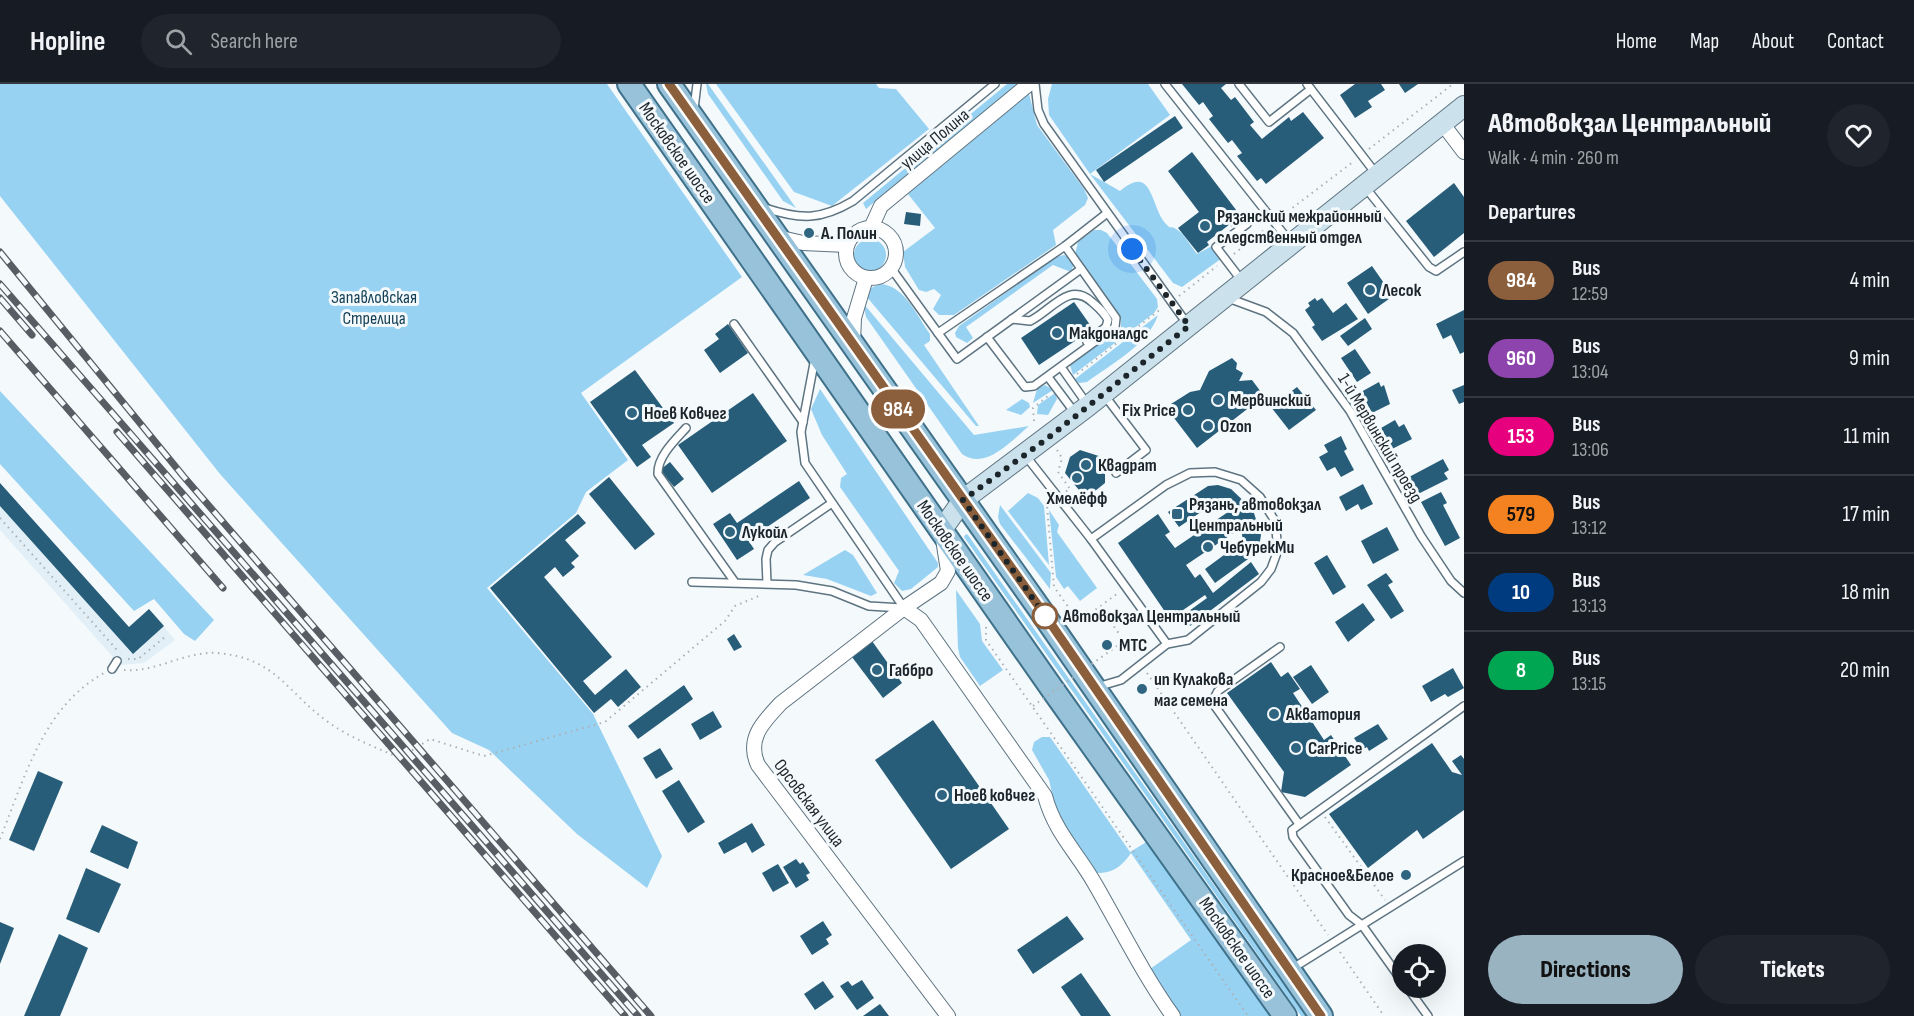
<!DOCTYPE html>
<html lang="en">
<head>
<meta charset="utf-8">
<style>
  body { margin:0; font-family:"Sofia Sans Condensed",sans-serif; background:#20242c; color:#f1f3f6; height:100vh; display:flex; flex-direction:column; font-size:22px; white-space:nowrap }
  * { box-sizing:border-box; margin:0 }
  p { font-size:20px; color:#9ea1a6 }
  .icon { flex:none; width:33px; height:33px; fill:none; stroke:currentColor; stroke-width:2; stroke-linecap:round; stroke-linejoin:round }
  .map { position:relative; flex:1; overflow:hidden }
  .panel { display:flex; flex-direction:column; background:#171b24; width:450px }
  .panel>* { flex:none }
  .badge { padding:0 12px; border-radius:20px; font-size:21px; line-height:39px }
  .buttons { position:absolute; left:1392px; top:860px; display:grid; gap:12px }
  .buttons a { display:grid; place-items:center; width:54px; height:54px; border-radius:50%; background:#171b24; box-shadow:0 6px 24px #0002; font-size:30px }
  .you { position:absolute; width:30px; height:30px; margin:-15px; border:4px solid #fff; border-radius:50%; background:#1a73e8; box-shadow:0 0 0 9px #1a73e833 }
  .map>.badge { position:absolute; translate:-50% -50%; box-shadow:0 0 0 3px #fff }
  h2 { padding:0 24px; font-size:22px; line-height:54px }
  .round { display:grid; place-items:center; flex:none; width:63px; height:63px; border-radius:32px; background:#20242c }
  .overview { display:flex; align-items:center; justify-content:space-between; height:102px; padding:0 24px }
  h1 { font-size:28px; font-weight:800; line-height:45px }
  .button { display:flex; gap:12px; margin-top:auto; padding:12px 24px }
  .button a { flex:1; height:69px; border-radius:36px; background:#9ab3c1; color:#111; font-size:24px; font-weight:800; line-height:69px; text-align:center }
  .button a+a { background:#20242c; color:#f1f3f6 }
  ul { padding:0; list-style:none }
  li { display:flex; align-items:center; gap:18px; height:78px; padding:0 24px; border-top:2px solid #363941 }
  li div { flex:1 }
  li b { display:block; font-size:22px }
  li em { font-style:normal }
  li .badge { min-width:66px; font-weight:700; text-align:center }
  header { display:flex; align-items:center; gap:36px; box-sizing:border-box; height:84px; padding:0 30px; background:#171b24; border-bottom:2px solid #363941 }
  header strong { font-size:28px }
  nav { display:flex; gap:33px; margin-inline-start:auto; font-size:21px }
  .search { width:420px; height:54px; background:#20242c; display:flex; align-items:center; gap:15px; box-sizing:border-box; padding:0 21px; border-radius:33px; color:#9ea1a6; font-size:22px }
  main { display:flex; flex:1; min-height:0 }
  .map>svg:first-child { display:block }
</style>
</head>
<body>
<header>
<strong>Hopline</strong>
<div class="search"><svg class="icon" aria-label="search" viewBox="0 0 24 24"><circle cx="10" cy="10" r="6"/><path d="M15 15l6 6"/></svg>Search here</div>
<nav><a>Home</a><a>Map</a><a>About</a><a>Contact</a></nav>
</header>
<main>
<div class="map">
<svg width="1464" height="932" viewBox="0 0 1464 932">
  <rect width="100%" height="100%" fill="#f4f9fc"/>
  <polygon fill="#e2eff7" points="0,399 129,543 149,525 175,556 144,579 120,581 0,446"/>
  <g fill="#98d2f2">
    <polygon points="0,0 607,0 742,193 581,309 628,376 586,408 576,429 487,504 593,630 662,772 647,804 577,750 489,666 452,649 220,390 0,112"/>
    <polygon points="706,0 708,0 796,124 783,117 708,10"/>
    <polygon points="716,0 876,0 879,4 896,5 929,45 832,122 794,108"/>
    <polygon points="1007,0 1017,0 866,125 863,119"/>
    <path d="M 1052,0 L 1148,0 L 1170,31 L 1090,90 L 1120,107 C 1154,78 1150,125 1167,141 C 1172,146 1169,141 1176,145 C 1184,149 1191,163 1197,170 L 1212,162 L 1222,174 L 1182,203 L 1173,199 L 1090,90 L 1049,31 L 1048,15 Z"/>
    <polygon points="1029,10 1037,41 1084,105 1088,114 1085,121 1053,146 1056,161 954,231 939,231 933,225 941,211 934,205 926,208 919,206 905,183 903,168 935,144 908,110"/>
    <polygon points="1094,146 1101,146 1107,149 1157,215 1158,223 1154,229 1073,291 1070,281 1121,244 1121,233 1075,170 1078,158"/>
    <circle cx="870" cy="171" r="16"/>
    <polygon points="1064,171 1071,174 1074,180 1071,188 1053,181 966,243 973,254 967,259 956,253 955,249 959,242 1056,173"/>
    <path d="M 879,200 C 904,200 917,232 930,250 L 930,257 L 924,261 L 979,342 L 976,342 L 866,212 L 867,206 Z"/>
    <path d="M 863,219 L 974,351 L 1029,342 C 1011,357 985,387 962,370 L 866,233 Z"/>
    <path d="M 1158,231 C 1148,261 1111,280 1087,298 L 1079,299 L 1075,295 Z"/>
    <polygon points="1045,301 1053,306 1033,319 1037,305"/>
    <polygon points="820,305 938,479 938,483 911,505 902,507 894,499 899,487 840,403 841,394 847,390 822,351 811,325"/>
    <polygon points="0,307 214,536 195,557 184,550 154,515 134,527 0,380"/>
    <polygon points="1055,309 1057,315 1048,331 1037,330 1038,321"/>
    <polygon points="1022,315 1029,319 1030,323 1021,331 1006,326"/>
    <polygon points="1028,409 1038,414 1044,422 1049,481 1008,427"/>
    <polygon points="1000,421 1051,489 1050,505 1000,440 998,433"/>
    <polygon points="1049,426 1059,441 1057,448 1097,504 1080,517 1068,502 1064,505 1056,493"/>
    <polygon points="966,450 968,451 1306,932 1301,932 964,453"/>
    <polygon points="845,466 853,471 877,509 871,512 827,495 803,491"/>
    <polygon points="956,506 980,540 982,557 1003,586 980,602 960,573 958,564"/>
    <path d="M 1042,653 L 1050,653 L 1130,768 L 1148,757 L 1270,932 L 1173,932 L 1143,890 L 1191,856 L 1131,769 C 1122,783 1109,792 1092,788 L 1059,740 L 1049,696 L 1032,666 L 1034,658 Z"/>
  </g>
  <g fill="#275d78">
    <polygon points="1182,0 1226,0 1221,4 1231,16 1235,13 1254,38 1250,41 1262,55 1289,33 1291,37 1303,28 1324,54 1266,100 1261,94 1257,97 1237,72 1242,69 1232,56 1228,59 1209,35 1213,32 1203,18 1199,21"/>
    <polygon points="1355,0 1381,0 1385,6 1368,17 1372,23 1355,34 1340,11"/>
    <polygon points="1399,0 1418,0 1405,9"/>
    <polygon points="1175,32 1183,44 1104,98 1096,86"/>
    <polygon points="1192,68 1243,135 1232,143 1230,140 1207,158 1209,161 1198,169 1178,144 1199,128 1168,87"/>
    <polygon points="1454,99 1464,113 1464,149 1434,173 1406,137"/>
    <polygon points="906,128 921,130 920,142 904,140"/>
    <polygon points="1372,182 1393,212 1368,230 1347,199"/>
    <polygon points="1315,214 1317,217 1322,214 1333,229 1346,219 1358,235 1322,257 1312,243 1315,241 1305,226 1310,222 1308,219"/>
    <polygon points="1074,218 1093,245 1039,281 1021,254"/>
    <polygon points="1464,226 1464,268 1460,270 1451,251 1443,255 1436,240"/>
    <polygon points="1365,234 1372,245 1348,262 1340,252"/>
    <polygon points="728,240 748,269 720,289 704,266 719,255 715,250"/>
    <polygon points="1355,265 1371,289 1357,298 1341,274"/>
    <polygon points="1232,274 1237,279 1236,285 1243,289 1239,297 1252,296 1264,312 1197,364 1171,330 1176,326 1171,320 1190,308 1200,306 1209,287"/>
    <polygon points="635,286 674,339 642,361 651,373 637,383 590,318"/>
    <polygon points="1379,298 1381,303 1384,301 1390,320 1372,329 1361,308"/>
    <polygon points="1464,301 1464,318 1459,320 1452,306"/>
    <polygon points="1297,303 1316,326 1289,346 1271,323"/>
    <polygon points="753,309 787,357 712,409 678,361"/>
    <polygon points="1395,336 1399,343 1404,340 1412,355 1392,365 1381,344"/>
    <polygon points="1341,352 1347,365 1344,367 1354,386 1341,393 1335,383 1327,387 1319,373 1328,368 1324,361"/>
    <polygon points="1080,366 1105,374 1105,399 1095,407 1079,406 1065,389 1070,373"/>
    <polygon points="1443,375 1449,386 1444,389 1448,395 1418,410 1409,393"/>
    <polygon points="670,378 684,395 674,403 660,386"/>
    <polygon points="609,393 655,450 635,466 589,410"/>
    <polygon points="799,397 810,414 748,456 754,465 737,476 713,440 730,429 737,439"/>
    <polygon points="0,399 129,543 149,525 164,542 133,570 0,422"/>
    <polygon points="1363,400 1373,420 1361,426 1358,420 1346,427 1339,413"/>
    <polygon points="1218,401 1231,405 1253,426 1261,451 1259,463 1255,470 1215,499 1205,485 1243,457 1241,444 1186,481 1195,494 1200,490 1213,509 1251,478 1259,490 1190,542 1182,532 1207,514 1205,511 1170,535 1118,459 1158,430 1170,448 1165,451 1175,464 1231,426 1217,417 1179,443 1168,428 1208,402"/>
    <polygon points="1441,408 1447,419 1443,421 1460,454 1445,462 1421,418"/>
    <polygon points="578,430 586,439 565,456 579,472 571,479 575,483 563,493 555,483 544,493 612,573 583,597 595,611 626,585 641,603 618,623 611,615 594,629 490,504"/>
    <polygon points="1387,443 1399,466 1373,480 1361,457"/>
    <polygon points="1327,471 1346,503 1333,511 1314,479"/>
    <polygon points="1386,489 1393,498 1388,501 1404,527 1391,535 1367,501"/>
    <polygon points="1363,519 1375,536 1348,558 1335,538"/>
    <polygon points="734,550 742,563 734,567 727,555"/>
    <polygon points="872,557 902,599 883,614 852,573"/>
    <polygon points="1271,578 1281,593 1288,588 1300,605 1293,609 1324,656 1331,651 1351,681 1305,713 1281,708 1284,688 1227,609"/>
    <polygon points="1311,581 1329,608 1312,620 1293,593"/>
    <polygon points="1453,584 1464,604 1448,613 1445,610 1431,618 1422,602"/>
    <polygon points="684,601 693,615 638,655 628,642"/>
    <polygon points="713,627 722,643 700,656 691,640"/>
    <polygon points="933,636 1009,745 951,785 875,676"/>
    <polygon points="1378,640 1388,655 1369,667 1367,663 1362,666 1354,654"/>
    <polygon points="1432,659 1452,688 1462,691 1452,677 1461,671 1464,675 1464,726 1423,755 1417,746 1368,784 1329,730"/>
    <polygon points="660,664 673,685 656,695 643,674"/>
    <polygon points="38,687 63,698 34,767 9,756"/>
    <polygon points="679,696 705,738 688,749 662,707"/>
    <polygon points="752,739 765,761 752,769 746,758 724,770 718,759"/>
    <polygon points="102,741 138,758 128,785 90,768"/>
    <polygon points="796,775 800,780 803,778 810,789 806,791 809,796 796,804 783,783"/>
    <polygon points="778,780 789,799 773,808 762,789"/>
    <polygon points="86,784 121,800 99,849 66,835"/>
    <polygon points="1067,832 1084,855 1033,890 1017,866"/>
    <polygon points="823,837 832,851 826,855 829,860 812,871 800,852"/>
    <polygon points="0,838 14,844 0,880"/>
    <polygon points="59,850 88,864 60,932 24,932"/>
    <polygon points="1081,889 1111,932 1081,932 1061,903"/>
    <polygon points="862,896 874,914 857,926 840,902 848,897 852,902"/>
    <polygon points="823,897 834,913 815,926 804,910"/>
    <polygon points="880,920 889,932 863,932"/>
  </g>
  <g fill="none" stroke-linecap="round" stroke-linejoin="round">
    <g stroke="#5e7481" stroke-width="10">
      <g id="lane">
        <polyline points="1035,0 1038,26 1044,40 1188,241"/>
        <polyline points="1165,0 1290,158"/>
        <polyline points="1239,0 1269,38 1311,5"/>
        <polyline points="1307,0 1377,91"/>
        <polyline points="694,25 697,0"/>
        <polyline points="1365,103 1429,183 1436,187 1464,168"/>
        <path d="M 765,124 C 801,136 821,136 853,117 L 995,0"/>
        <polyline points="891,184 938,249 1065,162 1106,130"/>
        <polyline points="1242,197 1216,163 1247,140"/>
        <polyline points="1228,214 1266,228 1293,249 1350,327 1421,452 1451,497 1464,509"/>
        <path d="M 1012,235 L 1030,237 C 1052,226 1069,197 1092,218 C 1099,224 1104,228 1108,236 L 1106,243 L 1087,258"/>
        <polyline points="734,240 803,338"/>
        <polyline points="938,249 957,275 1081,185"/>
        <polyline points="987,253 1025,303 1034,302 1115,243 1116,234 1065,162"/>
        <polyline points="815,274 801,348 805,379 904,524"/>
        <polyline points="1061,283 1087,320"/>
        <polyline points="1048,293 1075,329"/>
        <polyline points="1105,312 1146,366 1116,389"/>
        <path d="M 686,344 C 675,356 657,373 658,390 L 734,497"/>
        <polyline points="1025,371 1091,455 1167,560"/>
        <polyline points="1091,455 1166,401 1190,389 1215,388 1241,396 1260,413 1275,437 1278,466 1271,485 1261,498 1188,556 1167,560 1121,596 1097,603"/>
        <polyline points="692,498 796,501 832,507 869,522 902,524"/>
        <polyline points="767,499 766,475 768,466 775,458 832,419"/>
        <polyline points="1280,563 1218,607 1212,618 1299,740"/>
        <polyline points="112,585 117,577"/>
        <polyline points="1293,884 1464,777"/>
        <polyline points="1402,897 1362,841 1349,831 1293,753 1292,746 1464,622"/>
        <polyline points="1407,903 1428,932"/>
      </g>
    </g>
    <g stroke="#5e7481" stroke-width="16">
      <g id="street">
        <polyline points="1442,39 1464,68"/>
        <circle cx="871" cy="169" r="25"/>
        <polyline points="871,144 881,122 1029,0"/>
        <polyline points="777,153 803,159 846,161"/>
        <polyline points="853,259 854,234 866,194"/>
        <path d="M 943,455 L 948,487 L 941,499 L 904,524 L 781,619 C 763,638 746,655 758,681 L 948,932"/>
        <path d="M 904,524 L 921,536 L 1045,712 C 1055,749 1077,768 1095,800 C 1121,845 1143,890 1173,932"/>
      </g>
    </g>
    <g stroke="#5e7481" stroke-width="22">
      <polyline id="secondary" points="941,447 963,416 1088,322 1464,22"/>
    </g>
    <g stroke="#3f718b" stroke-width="26">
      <g id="primary">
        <polyline points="629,0 1053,606 1285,932"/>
        <polyline points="669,0 1039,524 1321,932"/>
      </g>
    </g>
    <g stroke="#aab1b5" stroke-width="2" stroke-dasharray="1.5 4.5" stroke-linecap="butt">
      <polyline points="1369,65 1453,0"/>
      <polyline points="1283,131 1353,78"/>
      <polyline points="1234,170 1267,144"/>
      <polyline points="1179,212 1217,182"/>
      <polyline points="1077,290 1162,224"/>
      <polyline points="1034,337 1033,324 1048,312"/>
      <polyline points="1057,366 1062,374 1058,388 1070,405 1065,408"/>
      <polyline points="1051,419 1047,422 1054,503 1079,538 1118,509"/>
      <polyline points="0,434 117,566"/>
      <polyline points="1100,523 1135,572"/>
      <polyline points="986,543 986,556 1248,932"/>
      <polyline points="128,575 138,575 165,553"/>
      <path d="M 124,586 C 155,589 185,567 217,569 C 278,574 287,610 331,640 C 351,654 377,664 400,674 L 430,655 L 484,672 L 605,638 L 725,537 L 735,522 L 761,511"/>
      <polyline points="1147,589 1328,851"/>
      <polyline points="1325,733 1385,816"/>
      <path d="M 0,755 C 25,693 43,623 104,589"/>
      <polyline points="1340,868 1384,932"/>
    </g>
    <use href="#lane" stroke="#fff" stroke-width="7"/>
    <use href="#street" stroke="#fff" stroke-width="14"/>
    <use href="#secondary" stroke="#cbe1ec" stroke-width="20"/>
    <use href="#primary" stroke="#98c2d9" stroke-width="22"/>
    <g stroke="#565e63" stroke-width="7">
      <g id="rail">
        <polyline points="0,168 184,393 651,932"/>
        <polyline points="0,200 638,932"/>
        <polyline points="0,214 32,251"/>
        <polyline points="0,247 223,504"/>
        <polyline points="117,348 625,932"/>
      </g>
    </g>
    <use href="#rail" stroke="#f4f9fc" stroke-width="4.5" stroke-dasharray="14" stroke-linecap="butt"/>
    <polyline stroke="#aab1b5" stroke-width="2" stroke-dasharray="1.5 4.5" stroke-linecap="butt" points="1033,622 1124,557"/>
  </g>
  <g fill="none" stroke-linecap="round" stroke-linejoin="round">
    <g stroke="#fff" stroke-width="14">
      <polyline id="line" points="669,0 1040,524 1321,932"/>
    </g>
    <use href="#line" stroke="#8b5e3c" stroke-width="9"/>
    <polyline stroke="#1b252a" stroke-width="6" stroke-dasharray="0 10.8" points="1045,532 1051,540 963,416 1048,354 1189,242 1132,165"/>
  </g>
  <g fill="#2f6580" stroke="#f4f9fc" stroke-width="2">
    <circle cx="1205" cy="142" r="6"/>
    <circle cx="809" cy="149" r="6"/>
    <circle cx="1370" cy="206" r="6"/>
    <circle cx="1057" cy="249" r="6"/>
    <circle cx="1218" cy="316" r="6"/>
    <circle cx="1188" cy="326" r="6"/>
    <circle cx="632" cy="329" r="6"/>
    <circle cx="1208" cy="342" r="6"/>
    <circle cx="1086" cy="381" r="6"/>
    <circle cx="1077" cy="394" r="6"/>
    <rect x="1171" y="424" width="12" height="12" rx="3"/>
    <circle cx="730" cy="448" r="6"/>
    <circle cx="1208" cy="463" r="6"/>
    <circle cx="1107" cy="561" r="6"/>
    <circle cx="877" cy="586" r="6"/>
    <circle cx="1142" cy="605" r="6"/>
    <circle cx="1274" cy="630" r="6"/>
    <circle cx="1296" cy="664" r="6"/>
    <circle cx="942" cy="711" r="6"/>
    <circle cx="1406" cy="791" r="6"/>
  </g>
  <circle fill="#fff" stroke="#8b5e3c" stroke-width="3" cx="1045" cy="532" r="12"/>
  <g text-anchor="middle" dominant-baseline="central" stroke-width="6" stroke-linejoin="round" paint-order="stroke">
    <g font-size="18" fill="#1b252a" stroke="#f4f9fc">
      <text transform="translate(935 55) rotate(-40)">улица Полина</text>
      <text transform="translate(677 69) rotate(55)">Московское шоссе</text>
      <text transform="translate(1380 354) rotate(59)">1-й Мервинский проезд</text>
      <text transform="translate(955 467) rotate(55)">Московское шоссе</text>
      <text transform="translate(809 719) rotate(53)">Орсовская улица</text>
      <text transform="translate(1237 864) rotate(55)">Московское шоссе</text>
    </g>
    <g font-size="18" font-weight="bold" fill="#1b252a" stroke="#f4f9fc" text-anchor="start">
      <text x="1217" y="132">Рязанский межрайонный<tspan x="1217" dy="21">следственный отдел</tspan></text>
      <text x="821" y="149">А. Полин</text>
      <text x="1382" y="206">Лесок</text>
      <text x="1069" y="249">Макдоналдс</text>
      <text x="1230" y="316">Мервинский</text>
      <text x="1176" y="326" text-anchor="end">Fix Price</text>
      <text x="644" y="329">Ноев Ковчег</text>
      <text x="1220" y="342">Ozon</text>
      <text x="1098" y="381">Квадрат</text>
      <text x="1077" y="414" text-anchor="middle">Хмелёфф</text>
      <text x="1189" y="420">Рязань, автовокзал<tspan x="1189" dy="21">Центральный</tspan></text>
      <text x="742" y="448">Лукойл</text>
      <text x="1220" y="463">ЧебурекМи</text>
      <text x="1119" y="561">МТС</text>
      <text x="889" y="586">Габбро</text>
      <text x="1154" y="595">ип Кулакова<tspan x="1154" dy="21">маг семена</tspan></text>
      <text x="1286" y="630">Акватория</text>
      <text x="1308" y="664">CarPrice</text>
      <text x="954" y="711">Ноев ковчег</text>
      <text x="1394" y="791" text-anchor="end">Красное&amp;Белое</text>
    </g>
    <g font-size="18" fill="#133f55" stroke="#f4f9fc">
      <text x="374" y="213">Запавловская<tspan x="374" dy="21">Стрелица</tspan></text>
    </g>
    <g font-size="18" font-weight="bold" fill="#1b252a" stroke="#f4f9fc" text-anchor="start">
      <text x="1063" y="532">Автовокзал Центральный</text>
    </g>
  </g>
</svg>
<div class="buttons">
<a><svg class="icon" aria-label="locate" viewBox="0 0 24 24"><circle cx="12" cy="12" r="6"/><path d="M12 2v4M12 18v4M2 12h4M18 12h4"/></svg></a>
</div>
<div class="you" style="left:1132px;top:165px"></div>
<b class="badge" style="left:898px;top:325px;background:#8b5e3c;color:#fff">984</b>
</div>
<section class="panel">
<div class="overview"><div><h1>Автовокзал Центральный</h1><p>Walk · 4 min · 260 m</p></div><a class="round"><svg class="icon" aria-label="heart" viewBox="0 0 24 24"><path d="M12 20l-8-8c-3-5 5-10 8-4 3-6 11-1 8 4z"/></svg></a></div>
<h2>Departures</h2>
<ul>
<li><span class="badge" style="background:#8b5e3c;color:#fff">984</span><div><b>Bus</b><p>12:59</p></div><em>4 min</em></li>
<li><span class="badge" style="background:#8e44ad;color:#fff">960</span><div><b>Bus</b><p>13:04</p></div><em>9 min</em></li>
<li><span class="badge" style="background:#e6007e;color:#fff">153</span><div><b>Bus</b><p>13:06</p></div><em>11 min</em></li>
<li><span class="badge" style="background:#f58220;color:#111">579</span><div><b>Bus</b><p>13:12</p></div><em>17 min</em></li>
<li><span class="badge" style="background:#003b80;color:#fff">10</span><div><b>Bus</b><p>13:13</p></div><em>18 min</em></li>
<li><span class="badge" style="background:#00a651;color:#fff">8</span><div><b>Bus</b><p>13:15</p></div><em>20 min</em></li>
</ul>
<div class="button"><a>Directions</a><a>Tickets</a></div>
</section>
</main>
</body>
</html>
